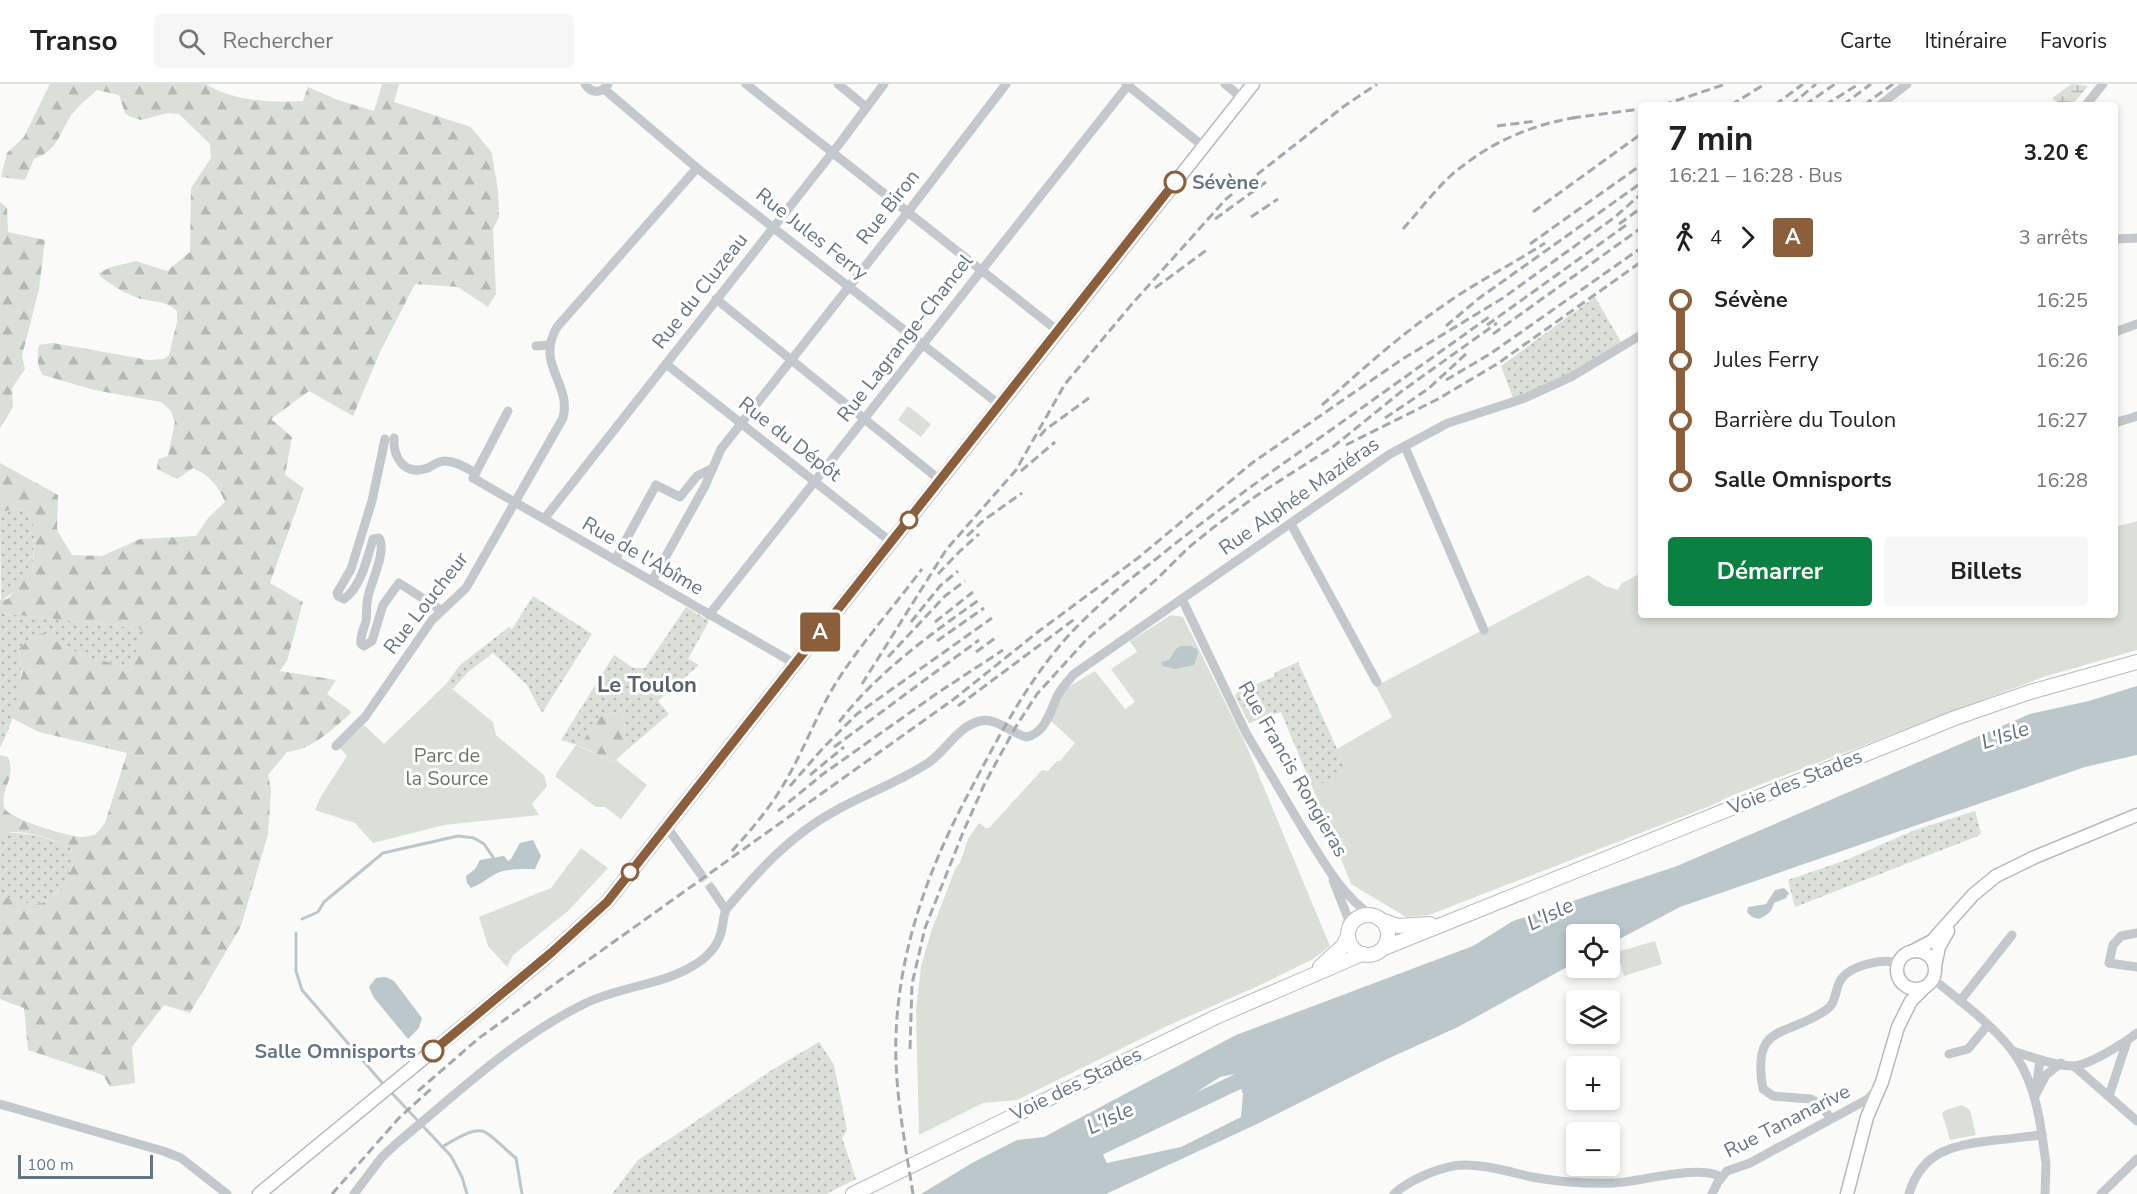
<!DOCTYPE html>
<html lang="fr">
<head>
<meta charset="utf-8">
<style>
  body { margin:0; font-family:"Nunito Sans",sans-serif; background:#f6f6f6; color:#222; height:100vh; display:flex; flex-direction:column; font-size:22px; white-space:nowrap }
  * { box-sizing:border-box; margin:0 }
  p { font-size:20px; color:#767676 }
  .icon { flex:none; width:33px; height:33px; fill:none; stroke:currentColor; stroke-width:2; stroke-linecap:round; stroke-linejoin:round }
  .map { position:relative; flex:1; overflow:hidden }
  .side { position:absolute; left:1638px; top:18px; width:480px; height:516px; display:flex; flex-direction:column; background:#fff; border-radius:6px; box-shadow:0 3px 9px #0003 }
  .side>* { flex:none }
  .badge { padding:0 12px; border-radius:4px; font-size:21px; line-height:39px }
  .tools { position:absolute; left:1566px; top:840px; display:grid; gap:12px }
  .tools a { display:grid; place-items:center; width:54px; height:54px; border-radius:6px; background:#fff; box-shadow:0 3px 9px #0003; font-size:30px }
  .scale { position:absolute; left:18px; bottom:15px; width:135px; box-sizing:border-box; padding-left:6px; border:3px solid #657683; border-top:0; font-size:16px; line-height:21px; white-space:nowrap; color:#657683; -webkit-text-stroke:4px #fff; paint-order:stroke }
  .map>.badge { position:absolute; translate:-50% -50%; box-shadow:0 0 0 3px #fff }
  .legs { display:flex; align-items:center; gap:9px; height:66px; padding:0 30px; font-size:20px }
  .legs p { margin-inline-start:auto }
  .summary { display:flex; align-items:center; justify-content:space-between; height:102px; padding:0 30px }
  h1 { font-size:33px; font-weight:700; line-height:45px }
  .primary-button { display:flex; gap:12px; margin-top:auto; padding:12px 30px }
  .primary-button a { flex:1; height:69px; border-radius:6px; background:#0b8043; color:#fff; font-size:24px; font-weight:700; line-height:69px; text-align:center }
  .primary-button a+a { background:#f6f6f6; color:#222 }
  ul { padding:0 30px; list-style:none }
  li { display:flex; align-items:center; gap:21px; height:60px; font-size:22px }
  li i { display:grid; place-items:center; width:9px; height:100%; margin:0 8px; background:currentColor }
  li i::after { content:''; width:15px; height:15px; margin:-8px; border:4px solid; border-radius:50%; background:#fff }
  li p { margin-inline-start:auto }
  li:first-child i { background:linear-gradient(#0000 50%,currentColor 0) }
  li:last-child i { background:linear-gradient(currentColor 50%,#0000 0) }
  header { display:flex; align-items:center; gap:36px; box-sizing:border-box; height:84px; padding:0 30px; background:#fff; border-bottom:2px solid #e0e0e0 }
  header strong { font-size:28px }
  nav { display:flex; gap:33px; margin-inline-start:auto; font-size:21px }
  .search { width:420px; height:54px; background:#f6f6f6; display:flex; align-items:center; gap:15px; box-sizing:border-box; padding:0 21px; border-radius:6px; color:#767676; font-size:22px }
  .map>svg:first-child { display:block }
</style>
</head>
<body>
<header>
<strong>Transo</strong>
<div class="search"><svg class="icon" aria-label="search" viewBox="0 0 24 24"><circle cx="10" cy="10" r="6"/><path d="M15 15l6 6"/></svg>Rechercher</div>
<nav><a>Carte</a><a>Itinéraire</a><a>Favoris</a></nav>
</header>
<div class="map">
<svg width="2137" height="1110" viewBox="0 0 2137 1110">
  <defs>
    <pattern id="grass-dots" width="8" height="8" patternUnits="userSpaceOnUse" patternTransform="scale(1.5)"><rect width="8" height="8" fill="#dadfd7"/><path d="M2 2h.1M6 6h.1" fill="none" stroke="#b4b9b4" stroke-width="1.8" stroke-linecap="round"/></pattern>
    <pattern id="forest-firs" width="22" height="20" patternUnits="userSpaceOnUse" patternTransform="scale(1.5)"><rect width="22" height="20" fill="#dadfd7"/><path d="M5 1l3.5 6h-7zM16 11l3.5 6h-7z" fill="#b4b9b4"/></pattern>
    <pattern id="wetland-marsh" width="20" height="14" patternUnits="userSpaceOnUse" patternTransform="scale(1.5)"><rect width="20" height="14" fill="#dadfd7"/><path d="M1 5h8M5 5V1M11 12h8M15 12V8" fill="none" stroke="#b4b9b4"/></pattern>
  </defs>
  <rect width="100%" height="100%" fill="#fafaf8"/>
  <g fill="url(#grass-dots)">
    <polygon points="1595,213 1621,258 1558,296 1513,314 1501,282"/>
    <path d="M 17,424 L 29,427 L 35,443 L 32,489 C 24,496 9,514 1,516 L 0,431 L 2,428 Z"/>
    <polygon points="533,512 592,550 542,629 527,601 493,569 468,588 453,605 446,600 460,581 509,543 512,545"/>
    <polygon points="686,523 709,537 688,575 699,581 658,617 669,630 628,665 622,626 599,633 580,662 561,656 614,571 633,584 645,584"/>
    <path d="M 0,529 L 139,544 L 146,550 L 135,570 L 124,582 L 83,572 L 42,549 L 29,555 L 19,569 C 26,598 14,637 0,664 Z"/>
    <polygon points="1298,578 1346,685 1313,705 1281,628 1249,639 1235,612 1239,605 1244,601 1246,605 1275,592 1274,589"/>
    <polygon points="1975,727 1981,749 1978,752 1795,823 1788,796 1846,776 1915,746"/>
    <path d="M 5,748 L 36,751 L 69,762 C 70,764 73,770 73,771 C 76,789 55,819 36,820 C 24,821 13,812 0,813 L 0,749 Z"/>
    <polygon points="819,958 834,981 847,1046 842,1054 856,1095 826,1110 612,1110 638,1076 772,986"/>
  </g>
  <g fill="url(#forest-firs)">
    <path d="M 50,0 L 206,0 C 232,17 272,19 303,17 L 308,3 L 338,16 L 374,27 L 382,0 L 399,0 L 394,18 L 471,43 L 492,69 L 498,107 L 499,133 L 493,145 L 496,210 L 488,223 L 458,203 L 415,200 L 380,268 L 353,332 L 309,307 L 271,335 L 292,353 L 285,391 L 304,404 L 270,499 L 303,518 L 287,577 L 280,587 L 336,596 L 327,610 L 352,628 C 333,645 313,665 287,668 L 268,691 L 271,705 L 268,750 L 241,842 L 190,929 L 164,921 L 132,963 L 135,999 L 110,1003 L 103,991 L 28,966 L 24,924 L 0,915 L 0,813 C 13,812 24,821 36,820 C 55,819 76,789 73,771 C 73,770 70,763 69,763 C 49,753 23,745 0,749 L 0,671 L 8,673 C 17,694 0,704 4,723 C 7,735 68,752 81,753 C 86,753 91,751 95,751 L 105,739 L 127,669 L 39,648 L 12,634 L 22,590 L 19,565 L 29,555 L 42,549 L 83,572 L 124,582 L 135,570 L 145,550 L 139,544 L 0,529 L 0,516 L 8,515 L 17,502 L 32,489 C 34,465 37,450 29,427 L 17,424 L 2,428 L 0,431 L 0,379 L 58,411 L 57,446 L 72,471 L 102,472 L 140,455 L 196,452 L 209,433 L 225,418 C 218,401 209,391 193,384 L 177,395 L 157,385 L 158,375 L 168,372 L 175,337 L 170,326 L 161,318 L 94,306 L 43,291 C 37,285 37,269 39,261 L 53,259 L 149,276 L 164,275 L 169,271 L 177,238 L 177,227 C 166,215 147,219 133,212 C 121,207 110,200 100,192 L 99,189 L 111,183 L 136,177 L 167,187 L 190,168 L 191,104 L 211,74 L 210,60 L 179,30 L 168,29 L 141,36 L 129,32 L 125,29 L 119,11 L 97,6 C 88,14 77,23 70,33 C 58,53 57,66 34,75 L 25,96 L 1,93 L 7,69 L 24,53 Z"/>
    <polygon points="0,118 7,124 8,148 45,156 39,205 22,272 25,285 12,304 13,323 0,344"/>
    <polygon points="622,626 628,665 616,676 612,677 580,662 599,633"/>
  </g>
  <polygon fill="url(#wetland-marsh)" points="2072,0 2088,2 2072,21 2061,21 2052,14"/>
  <g fill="#dadfd7">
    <polygon points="908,322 931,340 921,353 898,336"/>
    <polygon points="2137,437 2137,566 2043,593 1733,711 1710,722 1429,831 1406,833 1351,800 1313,705 1346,685 1337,665 1392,633 1376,602 1588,491 1605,502 1618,506 1622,499 1641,489 1641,531 2115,531 2115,443"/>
    <polygon points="1171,531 1183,533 1186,539 1247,663 1330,862 1313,875 1258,902 1167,942 1017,1016 983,1019 919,1051 916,926 921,883 931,848 956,783 960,779 968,755 979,739 986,744 989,744 1042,686 1048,687 1057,677 1060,677 1075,659 1050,636 1065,605 1095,587 1125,625 1135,618 1111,585 1137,568 1130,557"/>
    <polygon points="446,600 493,638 496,651 544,691 547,702 532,720 539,731 444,741 373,759 355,739 315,726 320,714 347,672 340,664 364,641 384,660"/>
    <polygon points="576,661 612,677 616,676 647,701 621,735 605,723 596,723 556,693 556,690"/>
    <polygon points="581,764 608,784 568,827 513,871 507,883 488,862 479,833 551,804"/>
    <polygon points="1655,857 1662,880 1624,892 1617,868"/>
    <polygon points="1962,1021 1970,1026 1976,1051 1950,1056 1942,1029 1946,1026"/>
  </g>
  <g fill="#bbc7cb" fill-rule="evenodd">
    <polygon points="1181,562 1190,562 1197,565 1198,569 1194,581 1175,585 1162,582 1162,578 1169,576 1176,565"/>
    <path d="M 2137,602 L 2137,671 L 2085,683 L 1680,823 L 1610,860 L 1610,850 L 1576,850 L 1576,878 L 1458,943 L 1383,977 L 1257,1040 L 1106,1110 L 921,1110 L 972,1079 L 1017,1056 L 1044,1053 L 1236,951 L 1473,862 L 1513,837 L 1677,782 L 2030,630 L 2089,617 ZM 1235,990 L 1243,1010 L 1241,1033 L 1181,1063 L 1107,1079 L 1097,1058 L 1183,1017 L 1220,993 Z"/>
    <path d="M 533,756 L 541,772 L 535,785 C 520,785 505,784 492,792 C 485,796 479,801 471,804 L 467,799 L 466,792 L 475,785 L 480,776 L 504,772 L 508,777 L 511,775 L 520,759 Z"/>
    <path d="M 1784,804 L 1789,809 L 1786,814 L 1774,819 C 1772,828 1767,831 1759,835 L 1752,833 L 1747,828 L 1748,823 L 1766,820 L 1775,806 Z"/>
    <polygon points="386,893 394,897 422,934 419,944 408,955 374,914 369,903 376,894"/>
  </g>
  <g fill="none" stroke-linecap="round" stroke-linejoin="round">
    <g stroke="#bbc7cb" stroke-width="3">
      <polyline points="302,835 318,828 324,818 383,769 458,752 474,754 484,760 493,773"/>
      <polyline points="296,849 296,887 302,906 384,1001"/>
      <polyline points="389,1006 451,1072 462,1093 467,1110"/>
      <path d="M 442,1063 C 452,1057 470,1045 482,1047 C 490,1048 508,1069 516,1074 L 522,1110"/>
    </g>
    <polyline stroke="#bbc7cb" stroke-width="16" points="1081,1072 1258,988"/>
    <polyline stroke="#d5d9db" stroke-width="9" stroke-dasharray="9 4.5" stroke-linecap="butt" points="700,789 711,804"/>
    <g stroke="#b3babf" stroke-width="15">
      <g id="secondary">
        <circle cx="1916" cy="886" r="19"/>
        <polyline points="1913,867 1932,857 1973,811 1996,792 2035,773 2137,731"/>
        <polyline points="1935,882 1939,863 1948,847"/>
        <polyline points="259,1110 543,876 607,818 1253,0"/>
        <polyline points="1847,1110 1867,1033 1882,998 1898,943 1911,917 1925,903"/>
      </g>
    </g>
    <g stroke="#b5babe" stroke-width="16">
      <g id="primary">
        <circle cx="1368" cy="851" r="20"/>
        <polyline points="1381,836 1398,842 1430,840"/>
        <polyline points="1384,864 1955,634 2030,608 2137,578"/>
        <polyline points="1320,883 1343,862 1348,852"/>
        <polyline points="853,1110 1218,932 1362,870"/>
      </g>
    </g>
    <g stroke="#c3c8cc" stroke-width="9">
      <path d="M 585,0 C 591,10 602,10 608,0"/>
      <polyline points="746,0 1058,247"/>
      <polyline points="838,0 866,23"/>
      <polyline points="1126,0 1203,62"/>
      <polyline points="1225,0 1242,14"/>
      <polyline points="604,5 697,84 1000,321"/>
      <polyline points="1880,21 1907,0"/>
      <polyline points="2086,21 2103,0"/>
      <polyline points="2115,155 2137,154"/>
      <polyline points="716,215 940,396"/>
      <polyline points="2115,248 2137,240"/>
      <polyline points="536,262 549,261"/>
      <polyline points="666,280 891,458"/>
      <polyline points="508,327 473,394 787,575 794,581"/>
      <polyline points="2118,338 2137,332"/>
      <path d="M 394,354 C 393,375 405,392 428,384 C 434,381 438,377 445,377 C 456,377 466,384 476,389"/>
      <path d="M 385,355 L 372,417 L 351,485 L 337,509 L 338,512 L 344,515 C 361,503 367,475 373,455 L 379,454 C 387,467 371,498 368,513 C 366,521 367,529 366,537 C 364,545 360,551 361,560 L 364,562 L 372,557 L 383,521 L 399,499 L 441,526"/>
      <polyline points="1405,363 1484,546"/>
      <polyline points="544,435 840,59 884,0"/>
      <polyline points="1291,440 1377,598"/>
      <polyline points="615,476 656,401 680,413 697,392 713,384"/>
      <polyline points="652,497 705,402 721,365 908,128 1006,0"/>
      <path d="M 1182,515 L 1246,649 C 1265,681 1284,713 1303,745 C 1322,775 1341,811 1371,831"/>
      <polyline points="709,531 1129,0"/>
      <path d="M 336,662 L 365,633 L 432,536 L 466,504 L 563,334 C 572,299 535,281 557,243 L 697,84"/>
      <polyline points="666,742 700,789"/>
      <polyline points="1333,796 1348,834 1349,847"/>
      <polyline points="711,804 725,825"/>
      <polyline points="2137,849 2121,852 2113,861 2109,879 2137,883"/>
      <polyline points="1960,917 2012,851"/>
      <path d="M 2013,967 C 2028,972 2056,982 2073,982 C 2090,981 2124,959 2137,949"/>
      <polyline points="1949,970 1968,965 1987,942"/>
      <polyline points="2074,982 2137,1037"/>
      <polyline points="2036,1006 2040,976"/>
      <polyline points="2035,1012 2046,991 2061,979"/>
      <polyline points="2109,1012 2127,957"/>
      <polyline points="0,1020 163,1067 181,1074 227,1110"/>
      <path d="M 1830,1034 L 1821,1021 L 1811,1015 L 1773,1012 L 1763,1005 C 1751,938 1786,954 1826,926 C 1838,918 1834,904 1842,894 C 1852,881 1884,874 1898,879"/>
      <polyline points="2042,1051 2046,1080 2045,1110"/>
      <path d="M 354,1110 L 382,1073 L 397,1059 C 459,1008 514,954 586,919 C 621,902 664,901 696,880 C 709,872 720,859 722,844 C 724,837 723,828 728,823 C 759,786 792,750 835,727 C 865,710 899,698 928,679 C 946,667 958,642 980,637 C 996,633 1011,649 1026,653 C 1047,649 1050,625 1059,609 C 1063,602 1069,596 1074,590 L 1390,370 L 1448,339 L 1525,314 L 1571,293 L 1641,251"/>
      <path d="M 1394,1110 C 1409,1096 1443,1081 1464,1081 C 1487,1081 1510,1088 1532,1093 C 1559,1098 1586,1100 1614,1099 C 1641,1098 1698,1080 1721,1093"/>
      <polyline points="1712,1110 1718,1098 1727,1087 1750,1079 1868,1015 1876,1006"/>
      <path d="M 1909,1110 C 1922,1065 1956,1061 1996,1056 C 2012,1055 2027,1052 2042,1051 C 2038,1022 2031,992 2013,968 C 1997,945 1956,913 1933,895"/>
      <polyline points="2101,1110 2137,1075"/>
    </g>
    <use href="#secondary" stroke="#fff" stroke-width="12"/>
    <use href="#primary" stroke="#fff" stroke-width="14"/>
    <g stroke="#a2aab0" stroke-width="3" stroke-dasharray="9 4.5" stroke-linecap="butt">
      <polyline points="1663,21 1726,0"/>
      <polyline points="1731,21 1765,0"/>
      <polyline points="1775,21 1803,0"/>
      <polyline points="1791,21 1816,0"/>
      <polyline points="1805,21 1835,0"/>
      <polyline points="1825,21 1859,0"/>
      <polyline points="1843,21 1871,0"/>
      <polyline points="1864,21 1893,0"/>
      <polyline points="1572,34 1641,25"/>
      <polyline points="1497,42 1536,37"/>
      <polyline points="1533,128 1641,50"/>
      <polyline points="1251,133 1278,115"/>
      <polyline points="1215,135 1266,98"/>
      <polyline points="1619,140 1641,124"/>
      <path d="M 1403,145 C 1422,124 1440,98 1464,81 C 1497,55 1538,39 1579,33"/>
      <polyline points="1530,160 1641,81"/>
      <polyline points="1155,204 1208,165"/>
      <polyline points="1487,241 1629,139"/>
      <polyline points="1446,242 1478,215 1641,99"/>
      <polyline points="1493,250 1641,144"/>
      <polyline points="1446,296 1490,270 1641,164"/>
      <path d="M 1322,321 C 1363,285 1402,249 1447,219 C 1478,197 1513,180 1545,159"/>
      <polyline points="1385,334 1428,305 1467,269"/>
      <polyline points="1040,352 1045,346 1089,314"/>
      <polyline points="1346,361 1438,315 1497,280 1641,178"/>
      <polyline points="1021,387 1055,358"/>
      <polyline points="967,452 984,436 1022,409"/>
      <polyline points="938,490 959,468 979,450"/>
      <polyline points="911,538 940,502 958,487"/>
      <polyline points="935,538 973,508"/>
      <polyline points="937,557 984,524"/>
      <polyline points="976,568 998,552"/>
      <polyline points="888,573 945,512 965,497"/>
      <polyline points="862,600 946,466 1016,386 1065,300 1132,220 1226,115 1343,23 1377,0"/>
      <polyline points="958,622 1076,534"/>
      <path d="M 839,638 C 877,589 928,552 979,516"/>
      <polyline points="834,663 979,556"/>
      <polyline points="810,691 844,663"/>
      <polyline points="790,702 823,664 857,630 992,534"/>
      <polyline points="778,727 823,690 939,608 1003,566"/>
      <path d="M 732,767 C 753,744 774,719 789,691 C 807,659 819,625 839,594 C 864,556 895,521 922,485"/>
      <polyline points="910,965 912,900 925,844 964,746 985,699 1015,644 1037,610 1087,555 1157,495 1188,464 1214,443 1256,412 1334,362 1402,307 1497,239"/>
      <polyline points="418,1007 479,954 954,615 1039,547 1138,474 1252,379 1401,276 1503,214 1615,133 1641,110"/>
      <polyline points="332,1110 399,1034 432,1004"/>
      <path d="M 913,1110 C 905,1058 894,1005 896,951 C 899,869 926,791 964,718 C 995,660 1025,599 1070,550 C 1096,522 1126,498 1156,475 C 1194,444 1234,415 1274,386 C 1347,335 1420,282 1492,231"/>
    </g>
  </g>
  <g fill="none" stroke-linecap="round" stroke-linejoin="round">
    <g stroke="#fff" stroke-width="14">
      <polyline id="line-1" points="433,967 552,868 607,818 1175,98"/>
    </g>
    <use href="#line-1" stroke="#8b5e3c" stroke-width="9"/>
  </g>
  <g fill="#fff" stroke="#8b5e3c" stroke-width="3">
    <circle cx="1175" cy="98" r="10"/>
    <circle cx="909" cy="436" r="8"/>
    <circle cx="630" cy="788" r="8"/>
    <circle cx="433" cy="967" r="10"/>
  </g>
  <g text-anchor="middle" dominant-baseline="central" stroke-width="6" stroke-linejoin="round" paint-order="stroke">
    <g font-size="20" font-weight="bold" fill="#657683" stroke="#fff" text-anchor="start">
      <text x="1192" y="98">Sévène</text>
      <text x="416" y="967" text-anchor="end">Salle Omnisports</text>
    </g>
    <g font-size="20" fill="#657683" stroke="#fff">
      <text transform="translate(888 123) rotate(-52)">Rue Biron</text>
      <text transform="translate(812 150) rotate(38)">Rue Jules Ferry</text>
      <text transform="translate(700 207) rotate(-52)">Rue du Cluzeau</text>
      <text transform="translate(905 254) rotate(-52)">Rue Lagrange-Chancel</text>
      <text transform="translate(790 355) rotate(38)">Rue du Dépôt</text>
      <text transform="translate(1299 412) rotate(-35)">Rue Alphée Maziéras</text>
      <text transform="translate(643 472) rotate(30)">Rue de l'Abîme</text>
      <text transform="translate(426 519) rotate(-52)">Rue Loucheur</text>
      <text transform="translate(1293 685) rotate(60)">Rue Francis Rongieras</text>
      <text transform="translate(1795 698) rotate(-22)">Voie des Stades</text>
      <text transform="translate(1076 1000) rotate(-26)">Voie des Stades</text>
      <text transform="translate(1787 1037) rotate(-27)">Rue Tananarive</text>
    </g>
    <g font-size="20" fill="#687a64" stroke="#fff">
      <text x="447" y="671">Parc de<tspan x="447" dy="23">la Source</tspan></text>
    </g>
    <g font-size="21" font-style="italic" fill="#60757c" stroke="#fff">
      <text transform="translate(2005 651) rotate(-18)">L'Isle</text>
      <text transform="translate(1550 830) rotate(-26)">L'Isle</text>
      <text transform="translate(1110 1034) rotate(-25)">L'Isle</text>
    </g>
    <g font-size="22" font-weight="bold" fill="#57646e" stroke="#fff">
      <text x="647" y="601">Le Toulon</text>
    </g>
  </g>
</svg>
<div class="tools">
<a><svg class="icon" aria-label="locate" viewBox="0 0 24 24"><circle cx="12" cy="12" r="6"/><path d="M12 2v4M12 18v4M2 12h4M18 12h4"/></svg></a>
<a><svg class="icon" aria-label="layers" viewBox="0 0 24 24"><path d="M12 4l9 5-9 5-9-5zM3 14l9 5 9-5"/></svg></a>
<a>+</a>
<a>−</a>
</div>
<div class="scale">100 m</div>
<b class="badge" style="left:820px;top:548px;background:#8b5e3c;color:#fff">A</b>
<section class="side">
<div class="summary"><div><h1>7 min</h1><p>16:21 – 16:28 · Bus</p></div><b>3.20 €</b></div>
<div class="legs"><svg class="icon" aria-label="walk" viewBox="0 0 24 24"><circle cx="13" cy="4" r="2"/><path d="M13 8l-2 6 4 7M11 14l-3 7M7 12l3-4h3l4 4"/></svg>4<svg class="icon" aria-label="forward" viewBox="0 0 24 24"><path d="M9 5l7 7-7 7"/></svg><b class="badge" style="background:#8b5e3c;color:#fff">A</b><p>3 arrêts</p></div>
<ul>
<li><i style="color:#8b5e3c"></i><b>Sévène</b><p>16:25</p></li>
<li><i style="color:#8b5e3c"></i><span>Jules Ferry</span><p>16:26</p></li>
<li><i style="color:#8b5e3c"></i><span>Barrière du Toulon</span><p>16:27</p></li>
<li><i style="color:#8b5e3c"></i><b>Salle Omnisports</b><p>16:28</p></li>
</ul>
<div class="primary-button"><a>Démarrer</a><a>Billets</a></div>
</section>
</div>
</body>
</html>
